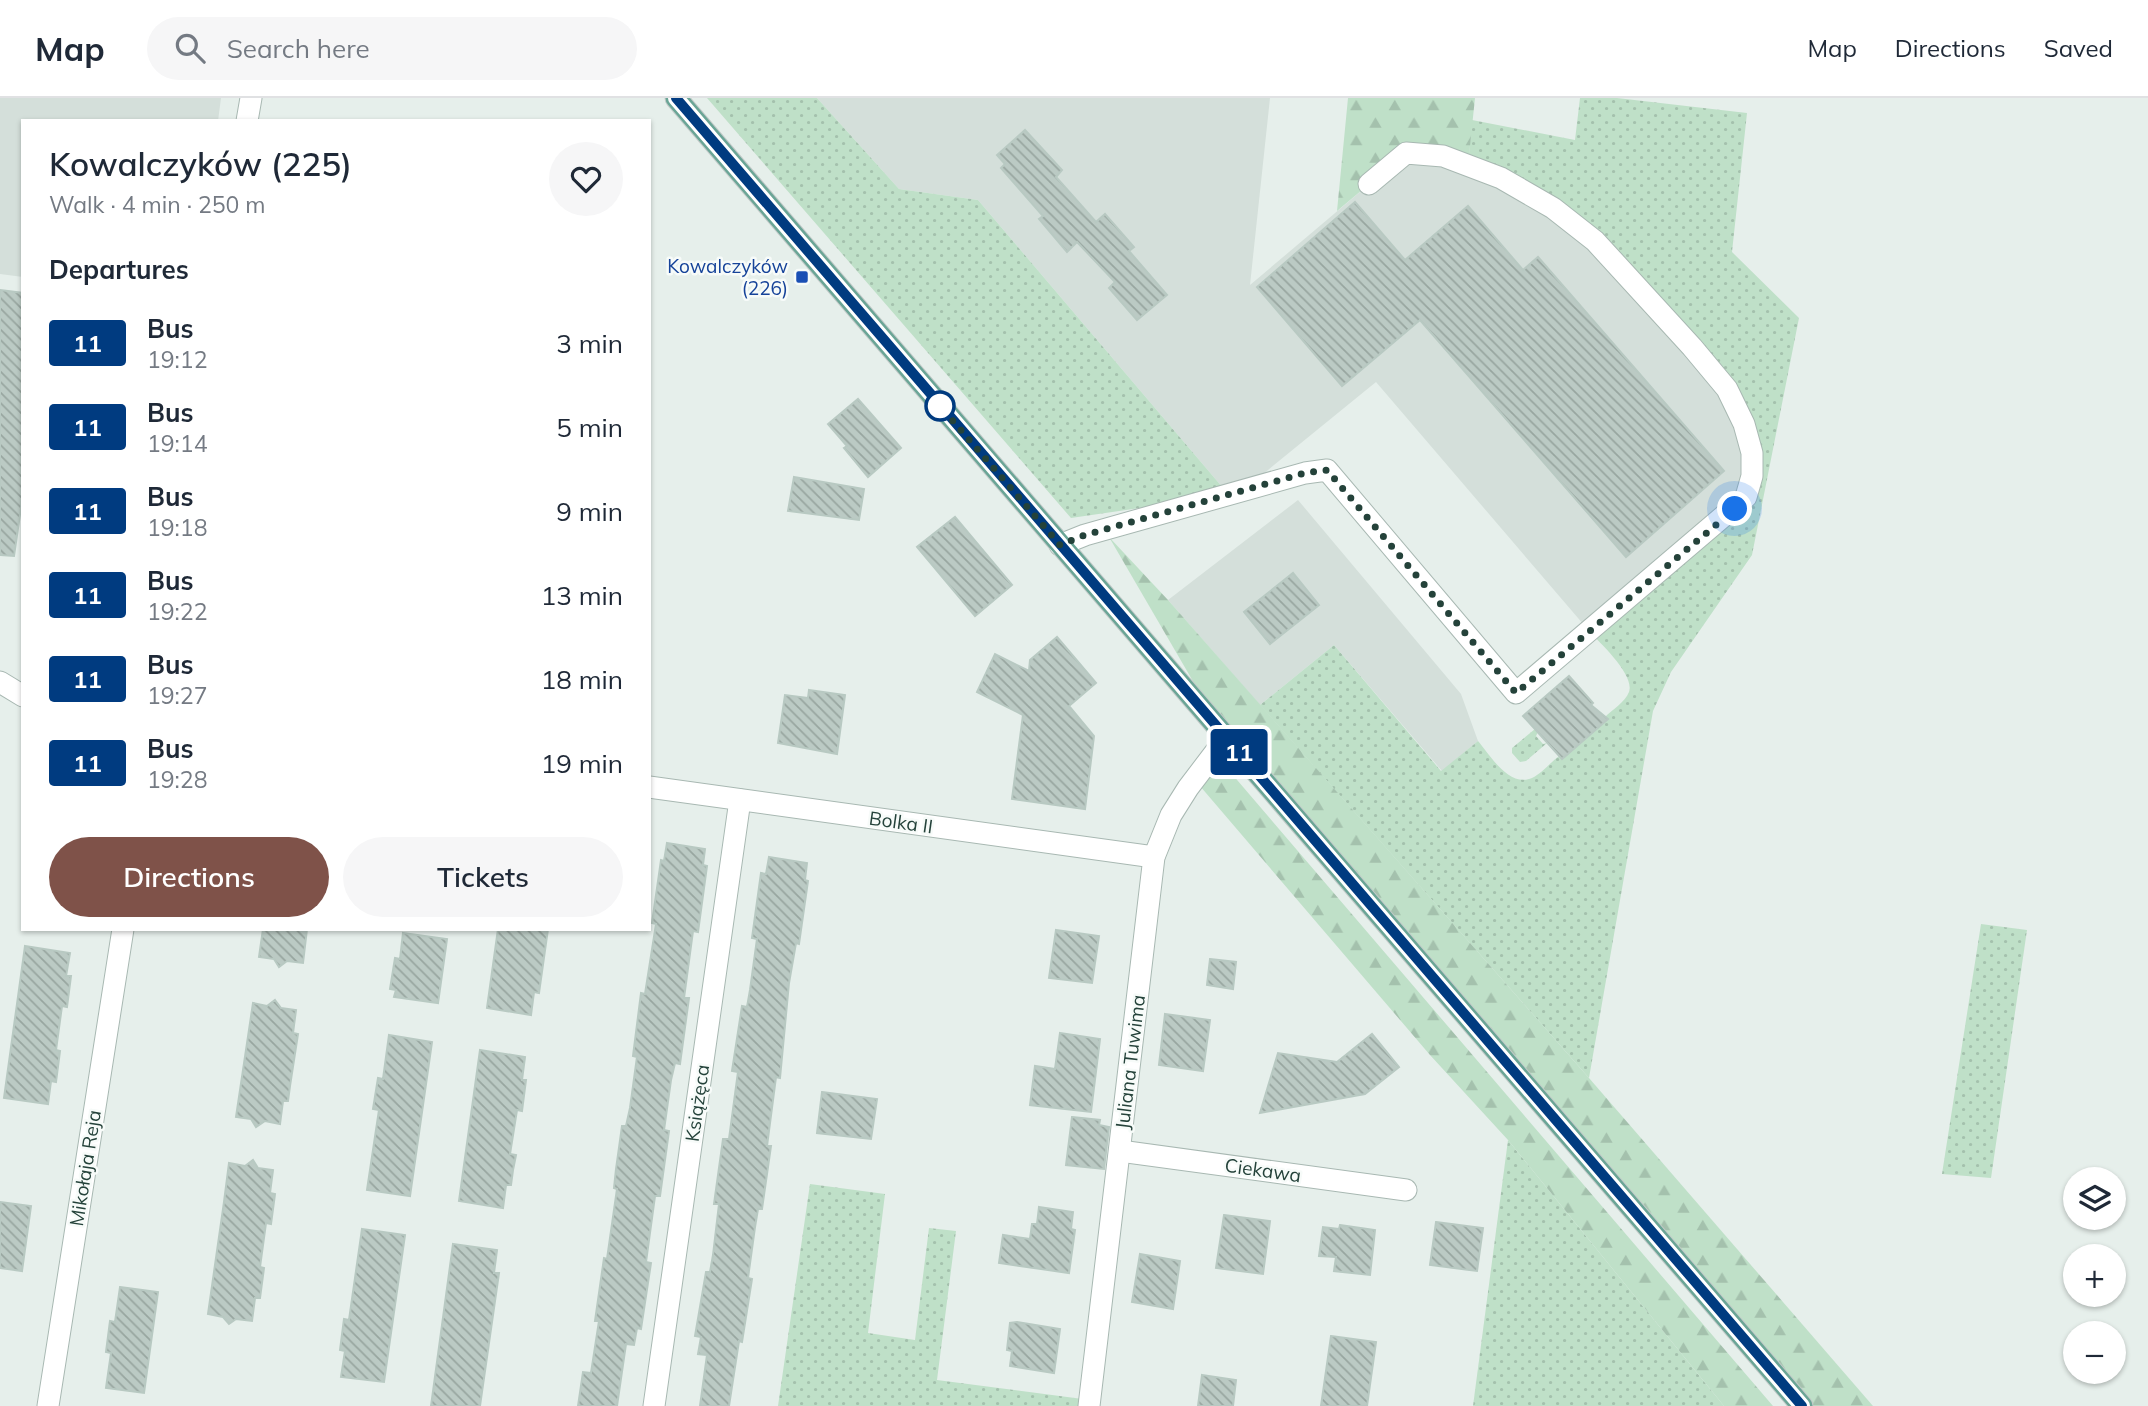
<!DOCTYPE html>
<html lang="en">
<head>
<meta charset="utf-8">
<style>
  body { margin:0; font-family:Mulish,sans-serif; background:#f6f6f7; color:#1f2937; height:100vh; display:flex; flex-direction:column; font-size:26px; white-space:nowrap }
  * { box-sizing:border-box; margin:0 }
  p { font-size:23px; color:#747a83 }
  .icon { flex:none; width:38px; height:38px; fill:none; stroke:currentColor; stroke-width:2; stroke-linecap:round; stroke-linejoin:round }
  .map { position:relative; flex:1; overflow:hidden }
  .details { position:absolute; left:21px; top:21px; width:630px; height:812px; display:flex; flex-direction:column; background:#fff; border-radius:0px; box-shadow:0 2px 5px #0004 }
  .details>* { flex:none }
  .badge { padding:0 14px; border-radius:5px; font-size:24px; line-height:46px }
  .controls { position:absolute; left:2063px; top:1069px; display:grid; gap:14px }
  .controls a { display:grid; place-items:center; width:63px; height:63px; border-radius:50%; background:#fff; box-shadow:0 2px 5px #0004; font-size:35px }
  .you { position:absolute; width:35px; height:35px; margin:-18px; border:5px solid #fff; border-radius:50%; background:#1a73e8; box-shadow:0 0 0 10px #1a73e833 }
  .map>.badge { position:absolute; translate:-50% -50%; box-shadow:0 0 0 4px #fff }
  h2 { padding:0 28px; font-size:26px; line-height:63px }
  .round { display:grid; place-items:center; flex:none; width:74px; height:74px; border-radius:37px; background:#f6f6f7 }
  .overview { display:flex; align-items:center; justify-content:space-between; height:119px; padding:0 28px }
  h1 { font-size:33px; font-weight:600; line-height:52px }
  .primary-button { display:flex; gap:14px; margin-top:auto; padding:14px 28px }
  .primary-button a { flex:1; height:80px; border-radius:42px; background:#7f5249; color:#fff; font-size:28px; font-weight:600; line-height:80px; text-align:center }
  .primary-button a+a { background:#f6f6f7; color:#1f2937 }
  ul { padding:0; list-style:none }
  li { display:flex; align-items:center; gap:21px; height:84px; padding:0 28px }
  li div { flex:1 }
  li b { display:block; font-size:26px }
  li em { font-style:normal }
  li .badge { min-width:77px; font-weight:700; text-align:center }
  header { display:flex; align-items:center; gap:42px; box-sizing:border-box; height:98px; padding:0 35px; background:#fff; border-bottom:2px solid #e0e1e3 }
  header strong { font-size:33px }
  nav { display:flex; gap:38px; margin-inline-start:auto; font-size:24px }
  .search { width:490px; height:63px; background:#f6f6f7; display:flex; align-items:center; gap:18px; box-sizing:border-box; padding:0 24px; border-radius:38px; color:#747a83; font-size:26px }
  .map>svg:first-child { display:block }
</style>
</head>
<body>
<header>
<strong>Map</strong>
<div class="search"><svg class="icon" aria-label="search" viewBox="0 0 24 24"><circle cx="10" cy="10" r="6"/><path d="M15 15l6 6"/></svg>Search here</div>
<nav><a>Map</a><a>Directions</a><a>Saved</a></nav>
</header>
<div class="map">
<svg width="2148" height="1308" viewBox="0 0 2148 1308">
  <defs>
    <pattern id="grass-dots" width="8" height="8" patternUnits="userSpaceOnUse" patternTransform="scale(1.75)"><rect width="8" height="8" fill="#bfe0c8"/><path d="M2 2h.1M6 6h.1" fill="none" stroke="#a4c1ad" stroke-width="1.8" stroke-linecap="round"/></pattern>
    <pattern id="forest-firs" width="22" height="20" patternUnits="userSpaceOnUse" patternTransform="scale(1.75)"><rect width="22" height="20" fill="#bfe0c8"/><path d="M5 1l3.5 6h-7zM16 11l3.5 6h-7z" fill="#a4c1ad"/></pattern>
    <pattern id="building-back-hatch" width="6" height="6" patternUnits="userSpaceOnUse" patternTransform="scale(1.75)"><rect width="6" height="6" fill="#bbcac4"/><path d="M-1 5l2 2M0 0l6 6M5-1l2 2" fill="none" stroke="#98a6a0"/></pattern>
  </defs>
  <rect width="100%" height="100%" fill="#e6efeb"/>
  <g fill="#d4dfda">
    <polygon points="0,0 221,0 218,23 23,23 23,179 0,176"/>
    <polygon points="817,0 1270,0 1250,187 1406,55 1553,110 1740,317 1746,399 1590,534 1376,284 1241,394 1229,397 978,102 899,91"/>
    <polygon points="1298,402 1461,596 1478,643 1442,673 1334,547 1260,607 1168,502"/>
  </g>
  <g fill="url(#grass-dots)">
    <polygon points="707,0 817,0 899,91 978,102 1229,397 1071,420"/>
    <path d="M 1580,0 L 1617,0 L 1747,15 L 1732,154 L 1799,220 L 1752,457 L 1671,574 L 1653,613 L 1589,980 L 1260,607 L 1334,547 L 1441,673 L 1478,643 C 1490,657 1509,690 1532,680 C 1541,676 1550,665 1559,658 L 1562,661 L 1607,622 L 1605,619 C 1612,612 1625,604 1629,594 C 1635,577 1601,546 1590,534 L 1746,399 L 1744,326 L 1595,143 L 1468,67 L 1472,22 L 1575,42 Z"/>
    <polygon points="1535,631 1538,634 1536,638 1543,646 1547,645 1526,663 1520,664 1512,655 1512,650"/>
    <polygon points="1981,826 2027,832 1991,1080 1942,1076"/>
    <polygon points="1508,1042 1724,1308 1473,1308"/>
    <polygon points="810,1086 885,1096 868,1235 915,1242 929,1130 956,1133 937,1282 1090,1302 1089,1308 778,1308"/>
  </g>
  <g fill="url(#forest-firs)">
    <polygon points="1348,0 1475,0 1468,67 1406,55 1337,113"/>
    <polygon points="1109,439 1168,502 1589,980 1873,1308 1802,1308 1226,640"/>
    <polygon points="1214,655 1773,1308 1724,1308 1508,1042 1430,957 1194,681"/>
  </g>
  <g fill="url(#building-back-hatch)" stroke="#b8c9c2" stroke-width="2">
    <polygon points="1025,32 1062,72 1056,79 1096,124 1105,116 1134,149 1129,153 1167,197 1137,222 1109,190 1115,184 1077,144 1067,154 1039,121 1043,118 1001,70 1005,66 997,57"/>
    <polygon points="1355,104 1405,162 1468,108 1523,172 1538,159 1724,373 1626,459 1420,222 1342,288 1257,189"/>
    <polygon points="0,192 23,195 23,396 14,458 0,457"/>
    <polygon points="858,301 901,350 868,379 844,350 847,348 828,326"/>
    <polygon points="794,379 864,391 859,422 788,413"/>
    <polygon points="955,419 1012,487 975,518 917,449"/>
    <polygon points="1293,475 1319,507 1270,546 1244,514"/>
    <polygon points="1057,539 1096,585 1069,608 1094,638 1085,711 1012,701 1023,617 977,594 995,556 1029,573 1030,562"/>
    <polygon points="1569,578 1593,605 1591,607 1608,621 1562,661 1523,618"/>
    <polygon points="809,592 845,597 837,656 778,645 785,597 808,600"/>
    <polygon points="667,745 705,751 703,767 707,768 698,834 693,833 684,900 689,900 680,966 675,965 671,982 664,1032 669,1033 660,1098 655,1098 646,1164 651,1165 641,1231 637,1230 634,1247 626,1246 617,1308 578,1308 583,1274 591,1275 599,1223 595,1223 604,1160 607,1161 617,1091 614,1090 616,1071 622,1028 626,1028 630,1010 637,959 633,958 641,895 645,896 656,826 652,825 661,762 664,763"/>
    <polygon points="769,759 807,765 805,782 808,783 799,846 796,845 789,885 780,980 776,979 767,1048 771,1048 762,1111 758,1111 755,1129 748,1180 752,1181 742,1244 739,1243 729,1308 700,1308 707,1257 698,1256 701,1239 695,1238 706,1174 710,1174 713,1157 719,1106 714,1106 723,1041 729,1041 738,974 732,973 742,908 747,909 750,892 757,841 752,840 761,775 766,776"/>
    <polygon points="263,831 307,831 303,865 287,863 279,869 274,861 259,859"/>
    <polygon points="498,831 548,831 539,895 534,894 531,917 487,910"/>
    <polygon points="1056,832 1099,838 1092,885 1049,880"/>
    <polygon points="403,835 447,841 438,905 394,899 396,892 390,891 395,860 400,861"/>
    <polygon points="25,848 70,855 66,878 71,878 67,909 62,908 56,952 60,953 56,984 51,983 48,1006 4,1000"/>
    <polygon points="1210,861 1236,864 1233,891 1207,887"/>
    <polygon points="275,902 281,910 296,912 293,935 298,936 290,988 288,1003 283,1003 280,1026 265,1023 256,1029 251,1021 236,1019 253,905 267,908"/>
    <polygon points="1165,916 1210,922 1203,973 1159,967"/>
    <polygon points="1060,935 1100,941 1091,1014 1030,1007 1035,968 1055,971"/>
    <polygon points="1372,936 1399,969 1365,996 1260,1015 1278,955 1337,964"/>
    <polygon points="389,937 432,944 410,1098 367,1092 379,1012 373,1011 378,980 383,981"/>
    <polygon points="480,952 525,959 522,982 526,982 522,1013 517,1012 510,1056 516,1057 513,1072 511,1087 506,1087 503,1110 459,1103"/>
    <polygon points="822,994 877,1001 871,1041 817,1035"/>
    <polygon points="1072,1019 1100,1022 1099,1027 1109,1029 1104,1071 1066,1067"/>
    <polygon points="253,1062 258,1070 273,1072 270,1095 275,1096 271,1126 266,1125 260,1169 264,1170 260,1200 255,1200 252,1223 236,1221 229,1226 223,1219 208,1216 224,1104 229,1065 245,1068"/>
    <polygon points="0,1104 31,1108 22,1173 0,1170"/>
    <polygon points="1039,1109 1073,1114 1071,1131 1075,1132 1069,1175 999,1165 1003,1137 1030,1141 1032,1126 1037,1126"/>
    <polygon points="1224,1117 1270,1123 1263,1176 1216,1170"/>
    <polygon points="1436,1124 1483,1130 1477,1173 1430,1167"/>
    <polygon points="1340,1127 1375,1132 1370,1177 1334,1173 1336,1159 1319,1158 1323,1129 1339,1131"/>
    <polygon points="362,1131 405,1137 384,1284 341,1279 345,1253 340,1252 344,1221 349,1222"/>
    <polygon points="453,1146 497,1152 494,1175 499,1175 480,1308 431,1308"/>
    <polygon points="1140,1156 1180,1163 1173,1211 1132,1204"/>
    <polygon points="120,1189 158,1194 144,1295 106,1290 111,1255 106,1254 110,1223 115,1224"/>
    <polygon points="1017,1224 1060,1231 1054,1275 1010,1268 1012,1253 1007,1252 1010,1225"/>
    <polygon points="1331,1238 1376,1244 1367,1308 1321,1308"/>
    <polygon points="1202,1277 1236,1282 1233,1308 1198,1308"/>
  </g>
  <g fill="none" stroke-linecap="round" stroke-linejoin="round">
    <g stroke="#a8b8b2" stroke-width="23">
      <g id="minor">
        <polyline points="247,23 251,0"/>
        <polyline points="1060,447 1085,437 1305,375 1327,372 1516,595 1746,399 1752,378 1752,355 1744,326 1727,291 1692,249 1595,143 1553,110 1501,80 1443,58 1406,55 1369,86"/>
        <polyline points="0,584 23,598"/>
        <polyline points="649,689 1154,759"/>
        <polyline points="1120,1053 1406,1092"/>
        <polyline points="48,1308 123,831"/>
        <polyline points="654,1308 740,702"/>
        <polyline points="1089,1308 1154,759 1171,717 1188,690 1226,640"/>
      </g>
    </g>
    <g stroke="#c2cac8" stroke-width="23">
      <polyline id="major" points="676,0 1802,1308"/>
    </g>
    <use href="#minor" stroke="#fff" stroke-width="21"/>
    <use href="#major" stroke="#6aa596" stroke-width="21"/>
  </g>
  <g fill="none" stroke-linecap="round" stroke-linejoin="round">
    <g stroke="#fff" stroke-width="16">
      <polyline id="line" points="676,0 1802,1308"/>
    </g>
    <use href="#line" stroke="#003b80" stroke-width="10"/>
    <polyline stroke="#24423a" stroke-width="7" stroke-dasharray="0 12.6" points="940,308 934,301 1060,447 1085,437 1305,375 1327,372 1516,595 1735,411"/>
  </g>
  <rect fill="#1a4fb4" stroke="#f7fbf9" stroke-width="2.5" x="795" y="172" width="14" height="14" rx="3.5"/>
  <circle fill="#fff" stroke="#003b80" stroke-width="3.5" cx="940" cy="308" r="14"/>
  <g text-anchor="middle" dominant-baseline="central" stroke-width="5" stroke-linejoin="round" paint-order="stroke">
    <g font-size="19" fill="#164399" stroke="#f7fbf9" text-anchor="end">
      <text x="788" y="168">Kowalczyków<tspan x="788" dy="22">(226)</tspan></text>
    </g>
    <g font-size="19" fill="#24423a" stroke="#f7fbf9">
      <text transform="translate(901 724) rotate(8)">Bolka II</text>
      <text transform="translate(1130 964) rotate(-83)">Juliana Tuwima</text>
      <text transform="translate(697 1005) rotate(-82)">Książęca</text>
      <text transform="translate(85 1070) rotate(-81)">Mikołaja Reja</text>
      <text transform="translate(1263 1072) rotate(8)">Ciekawa</text>
    </g>
  </g>
</svg>
<div class="controls">
<a><svg class="icon" aria-label="layers" viewBox="0 0 24 24"><path d="M12 4l9 5-9 5-9-5zM3 14l9 5 9-5"/></svg></a>
<a>+</a>
<a>−</a>
</div>
<div class="you" style="left:1735px;top:411px"></div>
<b class="badge" style="left:1239px;top:654px;background:#003b80;color:#fff">11</b>
<section class="details">
<div class="overview"><div><h1>Kowalczyków (225)</h1><p>Walk · 4 min · 250 m</p></div><a class="round"><svg class="icon" aria-label="heart" viewBox="0 0 24 24"><path d="M12 20l-8-8c-3-5 5-10 8-4 3-6 11-1 8 4z"/></svg></a></div>
<h2>Departures</h2>
<ul>
<li><span class="badge" style="background:#003b80;color:#fff">11</span><div><b>Bus</b><p>19:12</p></div><em>3 min</em></li>
<li><span class="badge" style="background:#003b80;color:#fff">11</span><div><b>Bus</b><p>19:14</p></div><em>5 min</em></li>
<li><span class="badge" style="background:#003b80;color:#fff">11</span><div><b>Bus</b><p>19:18</p></div><em>9 min</em></li>
<li><span class="badge" style="background:#003b80;color:#fff">11</span><div><b>Bus</b><p>19:22</p></div><em>13 min</em></li>
<li><span class="badge" style="background:#003b80;color:#fff">11</span><div><b>Bus</b><p>19:27</p></div><em>18 min</em></li>
<li><span class="badge" style="background:#003b80;color:#fff">11</span><div><b>Bus</b><p>19:28</p></div><em>19 min</em></li>
</ul>
<div class="primary-button"><a>Directions</a><a>Tickets</a></div>
</section>
</div>
</body>
</html>
